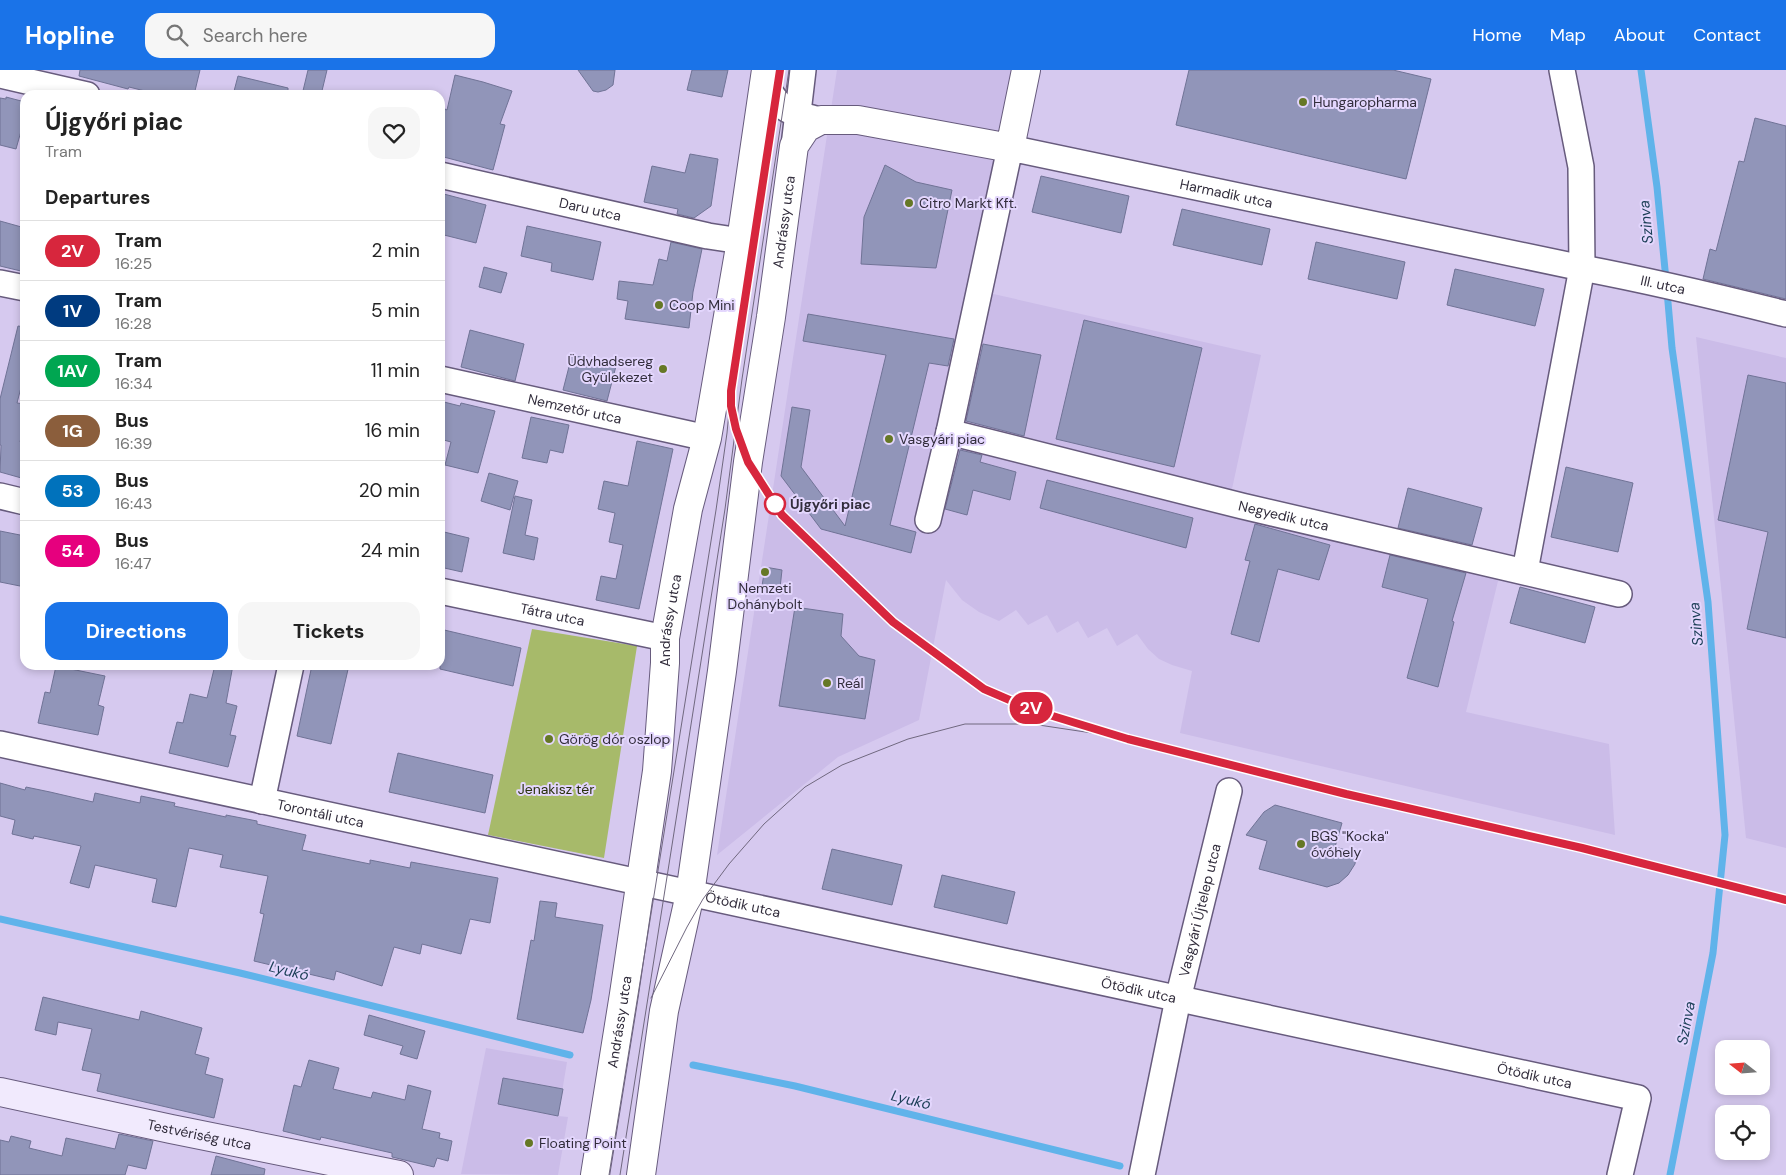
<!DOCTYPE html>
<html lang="en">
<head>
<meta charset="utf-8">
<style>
  body { margin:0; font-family:"DM Sans",sans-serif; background:#f6f6f6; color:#222; height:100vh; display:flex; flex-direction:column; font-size:19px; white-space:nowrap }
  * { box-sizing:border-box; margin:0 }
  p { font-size:16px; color:#767676 }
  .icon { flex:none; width:28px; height:28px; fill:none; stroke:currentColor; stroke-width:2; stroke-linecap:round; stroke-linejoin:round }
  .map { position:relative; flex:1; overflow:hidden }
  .drawer { position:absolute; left:20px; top:20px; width:425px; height:580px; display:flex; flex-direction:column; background:#fff; border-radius:15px; box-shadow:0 2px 8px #0003 }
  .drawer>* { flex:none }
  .badge { padding:0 10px; border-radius:16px; font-size:18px; line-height:32px }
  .needle { width:32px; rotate:287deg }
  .buttons { position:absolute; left:1715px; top:970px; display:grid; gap:10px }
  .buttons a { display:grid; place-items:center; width:55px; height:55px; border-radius:10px; background:#fff; box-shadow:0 2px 8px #0003; font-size:25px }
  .map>.badge { position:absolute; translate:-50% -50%; box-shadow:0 0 0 2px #fff }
  h2 { padding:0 25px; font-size:19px; line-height:45px }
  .round { display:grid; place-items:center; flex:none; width:52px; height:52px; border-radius:15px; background:#f6f6f6 }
  .headline { display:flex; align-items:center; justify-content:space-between; height:85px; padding:0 25px }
  h1 { font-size:24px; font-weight:700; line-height:38px }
  .primary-button { display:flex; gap:10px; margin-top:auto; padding:10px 25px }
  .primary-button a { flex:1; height:58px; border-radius:15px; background:#1a73e8; color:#fff; font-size:20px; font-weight:700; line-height:58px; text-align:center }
  .primary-button a+a { background:#f6f6f6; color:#222 }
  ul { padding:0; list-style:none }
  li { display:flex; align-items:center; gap:15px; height:60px; padding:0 25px; border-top:1px solid #e0e0e0 }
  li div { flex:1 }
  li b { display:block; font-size:19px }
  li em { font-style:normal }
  li .badge { min-width:55px; font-weight:700; text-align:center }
  header { display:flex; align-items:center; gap:30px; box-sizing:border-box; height:70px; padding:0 25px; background:#1a73e8; color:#fff }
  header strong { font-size:24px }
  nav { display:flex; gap:28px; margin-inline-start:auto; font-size:18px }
  .search { width:350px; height:45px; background:#f6f6f6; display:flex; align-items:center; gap:12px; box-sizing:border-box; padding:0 18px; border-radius:15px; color:#767676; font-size:19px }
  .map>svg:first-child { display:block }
</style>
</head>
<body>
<header>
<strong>Hopline</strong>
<div class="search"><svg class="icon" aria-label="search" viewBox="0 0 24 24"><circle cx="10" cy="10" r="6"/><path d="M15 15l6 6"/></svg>Search here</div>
<nav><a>Home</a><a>Map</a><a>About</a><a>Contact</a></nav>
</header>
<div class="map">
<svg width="1786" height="1105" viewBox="0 0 1786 1105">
  <rect width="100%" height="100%" fill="#d6c9ef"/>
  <g fill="#cbbce8">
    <polygon points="837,0 1039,0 989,223 1261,285 1227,442 1499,507 1466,642 1609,674 1615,765 1180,663 1192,601 1172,595 1159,589 1148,579 1137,564 1117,576 1107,558 1088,568 1078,551 1057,563 1047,545 1028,555 1016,540 999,551 979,542 962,530 946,510 919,650 838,687 717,785"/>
    <polygon points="1696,267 1786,288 1786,778 1746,768"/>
    <polygon points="486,978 567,992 558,1046 568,1047 558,1105 461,1104"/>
  </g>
  <polygon fill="#a7ba6a" points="532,559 637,576 604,788 488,765"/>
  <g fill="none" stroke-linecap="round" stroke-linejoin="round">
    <g stroke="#60b3ea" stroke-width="7">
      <polyline points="1641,0 1657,117 1666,210"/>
      <polyline points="1667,221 1672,278 1708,532 1725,765 1713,883 1670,1105"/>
      <polyline points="0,849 240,903 570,985"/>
      <polyline points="693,995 795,1016 1120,1096"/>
    </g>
  </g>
  <g fill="#9195b9" stroke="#707396">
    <polygon points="80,0 200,0 194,25 161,25 129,17 128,19 79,6"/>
    <polygon points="308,0 327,0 321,25 302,25"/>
    <polygon points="578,0 615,0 613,15 606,20 598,22 593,21"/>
    <polygon points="692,0 728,0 722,27 687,20"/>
    <polygon points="1189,0 1393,0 1431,9 1406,109 1176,55"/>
    <polygon points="455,5 483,12 512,21 500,54 505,55 493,100 440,86 440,58 445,39 447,40"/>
    <polygon points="238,6 288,18 288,25 233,25"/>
    <polygon points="6,27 25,32 25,47 16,79 0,75 0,28 6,29"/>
    <polygon points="1755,48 1786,56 1786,229 1703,209 1710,179 1716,181 1739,91 1744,92"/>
    <polygon points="690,84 718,89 711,136 694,148 677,144 678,139 644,132 652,96 685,103"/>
    <polygon points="885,95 916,112 952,120 936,198 861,194 864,147"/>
    <polygon points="1041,106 1129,126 1121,163 1032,142"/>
    <polygon points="440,123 486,135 476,173 440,164"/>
    <polygon points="1182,139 1270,159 1262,195 1173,175"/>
    <polygon points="0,151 25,158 25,202 0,196"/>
    <polygon points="527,156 601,172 593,210 551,201 552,193 521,186"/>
    <polygon points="671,172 702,179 693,222 689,258 625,249 628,231 617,229 619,211 653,215 659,189 667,191"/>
    <polygon points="1316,172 1405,192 1397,229 1308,209"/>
    <polygon points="484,197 507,203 501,223 479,217"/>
    <polygon points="1455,199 1544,219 1535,256 1447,235"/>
    <polygon points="808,244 954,269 948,296 929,293 890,455 916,462 911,483 821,459 781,406 792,337 810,340 801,397 845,456 886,285 803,271"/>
    <polygon points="1084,250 1202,278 1174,397 1056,369"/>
    <polygon points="18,256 25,257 25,302 17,333 25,334 25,349 20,372 25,373 25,409 0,402 1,375 0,375 0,329"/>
    <polygon points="470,260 524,274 515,311 461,297"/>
    <polygon points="983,274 1041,285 1024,366 966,351"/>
    <polygon points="572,285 616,296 607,331 563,320"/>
    <polygon points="1748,305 1786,313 1786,568 1747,559 1768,462 1718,450"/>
    <polygon points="440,331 460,336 461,333 495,341 478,403 445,395 451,372 440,369"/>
    <polygon points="531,347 569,355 563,383 550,380 547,393 522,388"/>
    <polygon points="637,371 673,379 639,539 596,530 601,506 616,509 623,475 609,472 615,443 598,439 604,411 628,416"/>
    <polygon points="960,380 982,385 980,392 1016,402 1010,430 973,420 967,445 945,439"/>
    <polygon points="1566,397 1633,413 1618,482 1551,467"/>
    <polygon points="489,403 518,411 510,440 481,431"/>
    <polygon points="1047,410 1193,448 1186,478 1040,438"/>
    <polygon points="1408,418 1482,438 1472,475 1398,458"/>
    <polygon points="515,426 532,430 525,465 538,468 534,490 503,483"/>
    <polygon points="1255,454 1330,475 1319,510 1278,499 1259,572 1231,564 1250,491 1245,490"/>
    <polygon points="0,461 25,466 25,517 0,512"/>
    <polygon points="440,461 469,468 462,502 440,497"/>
    <polygon points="1390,485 1466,503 1452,551 1454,552 1438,617 1407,608 1428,529 1382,517"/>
    <polygon points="765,497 782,500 780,518 762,516"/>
    <polygon points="1520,517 1595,537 1585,573 1510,553"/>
    <polygon points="795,537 843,544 841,566 859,586 875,590 865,649 779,636"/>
    <polygon points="440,559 521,578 513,616 440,599"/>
    <polygon points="215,595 233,595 226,633 237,636 230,665 236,666 228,697 169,683 177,652 183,653 190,624 207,628"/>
    <polygon points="312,595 349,595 331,674 297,666"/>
    <polygon points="56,596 105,606 98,635 104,637 98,665 38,653 45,622 50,623"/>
    <polygon points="398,683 493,705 485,743 389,722"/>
    <polygon points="0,713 25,720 26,717 50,722 93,732 95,723 140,733 141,726 175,733 174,736 226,747 226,745 257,751 257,754 306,765 302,780 370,794 370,790 410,798 411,792 498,808 490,853 470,849 461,884 422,874 420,884 394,877 382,916 336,901 334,910 254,891 264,844 260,843 268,806 220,797 223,785 189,778 176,837 152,832 157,809 95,795 89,818 70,813 81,776 34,766 33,769 12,764 15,750 0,746"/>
    <polygon points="1275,735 1342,753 1335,777 1356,783 1355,794 1348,805 1339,813 1327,817 1259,799 1267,771 1246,765 1264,742"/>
    <polygon points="832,779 902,795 892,835 822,819"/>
    <polygon points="942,805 1015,822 1007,854 934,837"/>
    <polygon points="540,831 557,833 555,847 603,855 591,930 583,963 517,949 531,870 534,871"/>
    <polygon points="43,927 139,950 141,941 202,958 195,984 209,988 205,1004 223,1009 214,1048 97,1021 101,1004 82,1000 92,959 58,952 56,965 35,960"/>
    <polygon points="369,945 425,961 417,989 400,984 403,976 364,965"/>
    <polygon points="309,990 339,998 333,1019 371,1028 373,1022 405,1030 408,1015 431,1021 422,1059 440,1063 439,1068 452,1071 448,1091 437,1088 434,1097 392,1087 392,1083 321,1067 320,1070 283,1061 294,1015 301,1017"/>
    <polygon points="503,1008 563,1019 558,1046 498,1034"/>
    <polygon points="119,1064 153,1071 146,1099 128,1095 125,1105 0,1105 0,1070 9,1072 11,1066 31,1071 29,1078 62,1086 66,1068 115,1079"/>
    <polygon points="216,1086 265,1099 264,1105 211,1105"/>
  </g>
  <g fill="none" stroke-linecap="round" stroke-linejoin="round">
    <g stroke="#675b7d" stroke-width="28">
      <g id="minor">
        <polyline points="0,5 87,25"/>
        <path d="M 764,13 C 779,37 785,42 812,48"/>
        <polyline points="794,76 803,0"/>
        <path id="s1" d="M 440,105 L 708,166 L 741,171"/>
        <polyline points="0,213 25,218"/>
        <path id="s2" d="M 440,309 L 707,368"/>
        <path id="s3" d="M 949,362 L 1242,436 L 1619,524"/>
        <polyline points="0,426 25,432"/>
        <path id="s4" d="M 928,450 L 949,362 L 1010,78 L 1582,198 C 1651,211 1718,227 1786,244"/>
        <polyline points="1525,501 1582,198 1581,97 1562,0"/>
        <path id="s5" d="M 440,521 L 665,568"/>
        <path id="s6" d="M 0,674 L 1638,1028 L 1620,1105"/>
        <polyline points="262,731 291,595"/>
        <path id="s7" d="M 1142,1105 L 1178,929 L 1229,721"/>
      </g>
    </g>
    <g stroke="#675b7d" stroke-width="30">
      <g id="tertiary">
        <path id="s8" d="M 595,1105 L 624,924 L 657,701 L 665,593 L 665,568 L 688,439 L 707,368 L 741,171 L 766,0"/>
        <path id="s9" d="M 641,1105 L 664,941 L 690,824 L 722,601 L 748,392 L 771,247 L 794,76 L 806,58 L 821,50 L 858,50 L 1010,78 L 1026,0"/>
      </g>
    </g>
    <g stroke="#675b7d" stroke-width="30">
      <g id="secondary">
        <path id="s10" d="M 0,1022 L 171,1059 L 399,1105"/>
      </g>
    </g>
    <use href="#minor" stroke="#fff" stroke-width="25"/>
    <use href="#tertiary" stroke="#fff" stroke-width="28"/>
    <use href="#secondary" stroke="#f1eafd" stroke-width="28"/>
    <g stroke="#70687f" stroke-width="1">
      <polyline points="731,321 731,336 736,359 748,392 783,445 893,552 984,619 1033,640 1128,669 1346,724 1582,778 1786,830"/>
      <polyline points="651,928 687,857 703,829 729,794 764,754 805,717 842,695 908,669 965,654 1032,654 1092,663"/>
      <polyline points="609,1105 716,440 727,363 731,321 780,0"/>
      <polyline points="620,1105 725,439 742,309 789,0"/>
    </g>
  </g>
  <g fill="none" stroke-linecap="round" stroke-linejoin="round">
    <g stroke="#fff" stroke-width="11">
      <polyline id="line" points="780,0 731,321 731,336 736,359 748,392 782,445 893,552 984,619 1033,640 1128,669 1346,724 1582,778 1786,830"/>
    </g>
    <use href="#line" stroke="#d7263d" stroke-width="8"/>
  </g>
  <g fill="#667826" stroke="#e3d6fd" stroke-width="2">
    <circle cx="1303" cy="32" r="5"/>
    <circle cx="909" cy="133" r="5"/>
    <circle cx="659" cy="235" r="5"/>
    <circle cx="663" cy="299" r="5"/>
    <circle cx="889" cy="369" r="5"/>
    <circle cx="765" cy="502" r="5"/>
    <circle cx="827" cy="613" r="5"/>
    <circle cx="549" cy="669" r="5"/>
    <circle cx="1301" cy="774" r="5"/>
    <circle cx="529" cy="1073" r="5"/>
  </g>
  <circle fill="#fff" stroke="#d7263d" stroke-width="2.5" cx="775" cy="434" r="10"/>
  <g text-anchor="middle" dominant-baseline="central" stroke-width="4" stroke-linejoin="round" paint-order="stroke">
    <g font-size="14" fill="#322d3c" stroke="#e3d6fd" text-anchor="start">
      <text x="1313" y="32">Hungaropharma</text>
      <text x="919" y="133">Citro Markt Kft.</text>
      <text x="669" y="235">Coop Mini</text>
      <text x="653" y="291" text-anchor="end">Üdvhadsereg<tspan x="653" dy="16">Gyülekezet</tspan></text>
      <text x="899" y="369">Vasgyári piac</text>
      <text x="765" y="518" text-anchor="middle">Nemzeti<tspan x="765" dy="16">Dohánybolt</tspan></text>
      <text x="837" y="613">Reál</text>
      <text x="559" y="669">Görög dór oszlop</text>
      <text x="1311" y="766">BGS "Kocka"<tspan x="1311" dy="16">óvóhely</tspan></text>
      <text x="539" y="1073">Floating Point</text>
    </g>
    <g font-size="14" fill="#322d3c" stroke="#e3d6fd">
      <text stroke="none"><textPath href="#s4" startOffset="602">Harmadik utca</textPath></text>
      <text stroke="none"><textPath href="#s1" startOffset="154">Daru utca</textPath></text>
      <text stroke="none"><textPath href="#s9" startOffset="964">Andrássy utca</textPath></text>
      <text stroke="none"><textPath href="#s4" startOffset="1048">III. utca</textPath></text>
      <text stroke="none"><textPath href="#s2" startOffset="138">Nemzetőr utca</textPath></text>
      <text stroke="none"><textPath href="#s3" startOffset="345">Negyedik utca</textPath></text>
      <text stroke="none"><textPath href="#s5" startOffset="115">Tátra utca</textPath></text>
      <text stroke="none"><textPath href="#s8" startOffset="560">Andrássy utca</textPath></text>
      <text stroke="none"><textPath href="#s6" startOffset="328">Torontáli utca</textPath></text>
      <text stroke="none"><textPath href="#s6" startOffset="760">Ötödik utca</textPath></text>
      <text stroke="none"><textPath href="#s7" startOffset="271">Vasgyári Újtelep utca</textPath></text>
      <text stroke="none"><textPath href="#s6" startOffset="1165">Ötödik utca</textPath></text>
      <text stroke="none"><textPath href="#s8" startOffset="155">Andrássy utca</textPath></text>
      <text stroke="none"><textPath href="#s6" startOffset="1570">Ötödik utca</textPath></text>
      <text stroke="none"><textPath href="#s10" startOffset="204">Testvériség utca</textPath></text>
    </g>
    <g font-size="14" font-weight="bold" fill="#322d3c" stroke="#e3d6fd" text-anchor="start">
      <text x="790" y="434">Újgyőri piac</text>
    </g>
    <g font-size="14" fill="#29310c" stroke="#e3d6fd">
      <text x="556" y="719">Jenakisz tér</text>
    </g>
    <g font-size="15" font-style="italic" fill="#1b3e56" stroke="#e3d6fd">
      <text transform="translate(1646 152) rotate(-95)">Szinva</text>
      <text transform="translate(1696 554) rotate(-95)">Szinva</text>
      <text transform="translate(289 901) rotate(14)">Lyukó</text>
      <text transform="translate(1686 953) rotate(-79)">Szinva</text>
      <text transform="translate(911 1030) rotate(14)">Lyukó</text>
    </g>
  </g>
</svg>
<div class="buttons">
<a><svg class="needle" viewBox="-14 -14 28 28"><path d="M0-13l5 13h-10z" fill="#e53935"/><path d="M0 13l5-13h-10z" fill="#767676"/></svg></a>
<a><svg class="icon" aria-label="locate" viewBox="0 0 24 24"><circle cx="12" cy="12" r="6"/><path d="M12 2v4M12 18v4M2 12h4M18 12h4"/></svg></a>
</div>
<b class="badge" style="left:1031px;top:638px;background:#d7263d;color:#fff">2V</b>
<section class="drawer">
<div class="headline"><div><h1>Újgyőri piac</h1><p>Tram</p></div><a class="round"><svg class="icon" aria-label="heart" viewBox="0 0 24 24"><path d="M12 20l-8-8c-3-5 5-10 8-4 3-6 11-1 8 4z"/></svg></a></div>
<h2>Departures</h2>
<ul>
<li><span class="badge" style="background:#d7263d;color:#fff">2V</span><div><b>Tram</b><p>16:25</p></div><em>2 min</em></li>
<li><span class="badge" style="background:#003b80;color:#fff">1V</span><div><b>Tram</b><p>16:28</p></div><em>5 min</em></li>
<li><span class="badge" style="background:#00a651;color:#fff">1AV</span><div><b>Tram</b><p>16:34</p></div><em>11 min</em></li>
<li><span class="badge" style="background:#8b5e3c;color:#fff">1G</span><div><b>Bus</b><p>16:39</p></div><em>16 min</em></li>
<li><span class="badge" style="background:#0072bc;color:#fff">53</span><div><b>Bus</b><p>16:43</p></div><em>20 min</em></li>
<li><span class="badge" style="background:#e6007e;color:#fff">54</span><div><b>Bus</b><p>16:47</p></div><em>24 min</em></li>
</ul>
<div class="primary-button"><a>Directions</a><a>Tickets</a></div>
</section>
</div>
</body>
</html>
